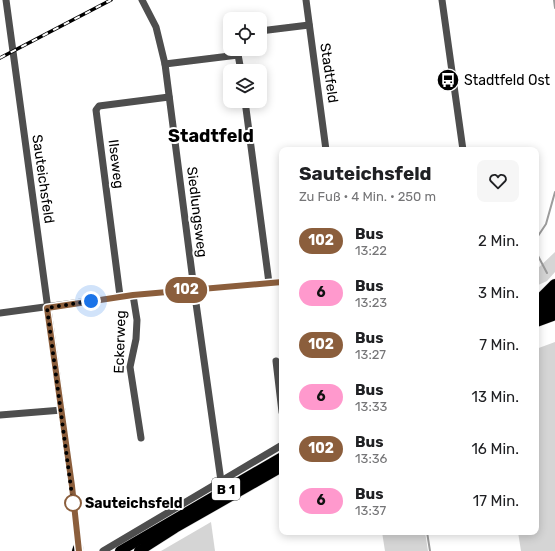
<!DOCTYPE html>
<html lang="de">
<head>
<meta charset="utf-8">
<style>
  body { margin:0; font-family:Rubik,sans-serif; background:#f6f6f6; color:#202124; height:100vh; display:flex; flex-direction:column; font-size:15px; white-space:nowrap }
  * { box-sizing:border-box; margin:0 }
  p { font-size:13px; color:#757577 }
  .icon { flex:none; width:22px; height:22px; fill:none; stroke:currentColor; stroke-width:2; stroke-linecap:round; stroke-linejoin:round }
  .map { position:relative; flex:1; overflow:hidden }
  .details { position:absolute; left:279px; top:147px; width:260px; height:388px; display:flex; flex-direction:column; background:#fff; border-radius:8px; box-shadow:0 2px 10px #0003 }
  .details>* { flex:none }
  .badge { padding:0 8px; border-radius:13px; font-size:14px; line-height:26px }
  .fabs { position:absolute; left:223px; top:12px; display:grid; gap:8px }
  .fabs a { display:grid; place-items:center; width:44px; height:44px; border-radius:8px; background:#fff; box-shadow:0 2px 10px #0003; font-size:20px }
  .you { position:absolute; width:20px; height:20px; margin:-10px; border:3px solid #fff; border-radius:50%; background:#1a73e8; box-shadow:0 0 0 6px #1a73e833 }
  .map>.badge { position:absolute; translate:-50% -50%; box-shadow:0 0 0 2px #fff }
  .round { display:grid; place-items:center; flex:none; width:42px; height:42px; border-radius:8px; background:#f6f6f6 }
  .headline { display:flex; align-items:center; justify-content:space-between; height:68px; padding:0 20px }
  h1 { font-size:19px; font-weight:700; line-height:30px }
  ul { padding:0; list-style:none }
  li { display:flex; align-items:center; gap:12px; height:52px; padding:0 20px }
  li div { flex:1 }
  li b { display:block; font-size:15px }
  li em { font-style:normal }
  li .badge { min-width:44px; font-weight:700; text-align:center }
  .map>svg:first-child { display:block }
</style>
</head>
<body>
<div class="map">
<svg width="555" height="551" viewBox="0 0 555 551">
  <rect width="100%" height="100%" fill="#fff"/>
  <g fill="#d5d5d5">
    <polygon points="555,252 555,272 547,281 536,286 536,270"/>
    <polygon points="555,342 555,551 521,551 518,532 536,532 536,349"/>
    <polygon points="211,522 215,551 161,551"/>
    <polygon points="382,532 425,532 428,551 385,551"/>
  </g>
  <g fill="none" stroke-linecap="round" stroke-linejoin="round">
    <g stroke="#9c9c9c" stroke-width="2">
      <polyline points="554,0 555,8"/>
      <polyline points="536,239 546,224 555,192"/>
      <polyline points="536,252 547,273"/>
      <polyline points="427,532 430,551"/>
    </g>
    <g stroke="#dbdbdb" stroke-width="11">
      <g id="primary">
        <polyline points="536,308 555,296"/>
        <polyline points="536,317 555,306"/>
        <polyline points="77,551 78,548"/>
        <polyline points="120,551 282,457"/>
        <polyline points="139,551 175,528 282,467"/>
      </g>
    </g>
    <g stroke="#dbdbdb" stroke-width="13">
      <g id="motorway">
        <polyline points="536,304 555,285"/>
        <polyline points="536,321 555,314"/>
      </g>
    </g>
    <g stroke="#4e4e4e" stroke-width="7">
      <polyline points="6,0 72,486 79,551"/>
      <polyline points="142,0 156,27 165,64 194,289 221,481"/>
      <polyline points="306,0 326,150"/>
      <polyline points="442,0 463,150"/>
      <polyline points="260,31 309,25"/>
      <polyline points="237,49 241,71"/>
      <polyline points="165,64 238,55"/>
      <polyline points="245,101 269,283"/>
      <polyline points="133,295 137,320 136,339 130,367 141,438"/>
      <polyline points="120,296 96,110 99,106 169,97"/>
      <polyline points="0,313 133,295 282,282"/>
      <polyline points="276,361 282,412"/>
      <polyline points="0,415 62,410"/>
      <polyline points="103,551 282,445"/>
    </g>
    <use href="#primary" stroke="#000" stroke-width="10"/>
    <use href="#motorway" stroke="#000" stroke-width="12"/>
    <g stroke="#000" stroke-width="3.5">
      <polyline id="rail" points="0,58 111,0"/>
    </g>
    <use href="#rail" stroke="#fff" stroke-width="2" stroke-dasharray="6" stroke-linecap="butt"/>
  </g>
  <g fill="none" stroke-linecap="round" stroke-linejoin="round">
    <g stroke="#fff" stroke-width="9">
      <polyline id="line" points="79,551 72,486 47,308 133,295 282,282"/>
    </g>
    <use href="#line" stroke="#8b5e3c" stroke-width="6"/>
    <polyline stroke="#000" stroke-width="4" stroke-dasharray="0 7.2" points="73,503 47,308 91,301"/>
  </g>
  <defs>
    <g id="bus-disc" transform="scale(1.15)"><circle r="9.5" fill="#000" stroke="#fff"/><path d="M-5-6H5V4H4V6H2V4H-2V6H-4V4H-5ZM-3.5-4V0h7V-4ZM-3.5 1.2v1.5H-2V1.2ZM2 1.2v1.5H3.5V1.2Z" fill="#fff"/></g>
  </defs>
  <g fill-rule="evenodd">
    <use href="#bus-disc" x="448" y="80"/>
  </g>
  <circle fill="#fff" stroke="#8b5e3c" stroke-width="2" cx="73" cy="503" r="8"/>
  <g text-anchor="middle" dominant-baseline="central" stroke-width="4" stroke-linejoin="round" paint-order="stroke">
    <rect fill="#fff" stroke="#4c4c4c" stroke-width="1" x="212" y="478" width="28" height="22" rx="3"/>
    <g font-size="13" font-weight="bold" fill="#000">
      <text x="226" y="489">B 1</text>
    </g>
    <g font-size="14" fill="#000" stroke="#fff">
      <text transform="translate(329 73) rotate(82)">Stadtfeld</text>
      <text transform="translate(116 164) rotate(83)">Ilseweg</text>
      <text transform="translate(43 179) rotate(82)">Sauteichsfeld</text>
      <text transform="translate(197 212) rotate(83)">Siedlungsweg</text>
      <text transform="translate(120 342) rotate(-88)">Eckerweg</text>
    </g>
    <g font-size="14" fill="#000" stroke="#fff" text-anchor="start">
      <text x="464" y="80">Stadtfeld Ost</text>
    </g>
    <g font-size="14" font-weight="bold" fill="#000" stroke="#fff" text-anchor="start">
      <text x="85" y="503">Sauteichsfeld</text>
    </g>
    <g font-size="18" font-weight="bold" fill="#000" stroke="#fff">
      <text x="211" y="136">Stadtfeld</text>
    </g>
  </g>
</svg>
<div class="fabs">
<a><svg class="icon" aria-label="locate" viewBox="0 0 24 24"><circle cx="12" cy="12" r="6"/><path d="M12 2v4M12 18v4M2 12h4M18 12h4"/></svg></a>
<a><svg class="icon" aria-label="layers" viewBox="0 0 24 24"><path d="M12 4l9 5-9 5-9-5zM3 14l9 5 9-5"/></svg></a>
</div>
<div class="you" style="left:91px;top:301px"></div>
<b class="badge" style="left:186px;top:290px;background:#8b5e3c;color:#fff">102</b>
<section class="details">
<div class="headline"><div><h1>Sauteichsfeld</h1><p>Zu Fuß · 4 Min. · 250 m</p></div><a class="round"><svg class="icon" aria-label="heart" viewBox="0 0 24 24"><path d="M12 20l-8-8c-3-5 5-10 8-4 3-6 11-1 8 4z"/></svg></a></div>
<ul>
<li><span class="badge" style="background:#8b5e3c;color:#fff">102</span><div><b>Bus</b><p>13:22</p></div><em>2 Min.</em></li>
<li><span class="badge" style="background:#ff99cd;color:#111">6</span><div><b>Bus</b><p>13:23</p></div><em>3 Min.</em></li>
<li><span class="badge" style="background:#8b5e3c;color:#fff">102</span><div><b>Bus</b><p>13:27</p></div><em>7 Min.</em></li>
<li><span class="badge" style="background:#ff99cd;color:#111">6</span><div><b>Bus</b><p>13:33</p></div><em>13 Min.</em></li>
<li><span class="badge" style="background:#8b5e3c;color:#fff">102</span><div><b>Bus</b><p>13:36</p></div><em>16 Min.</em></li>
<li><span class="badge" style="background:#ff99cd;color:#111">6</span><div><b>Bus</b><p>13:37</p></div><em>17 Min.</em></li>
</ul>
</section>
</div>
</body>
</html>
